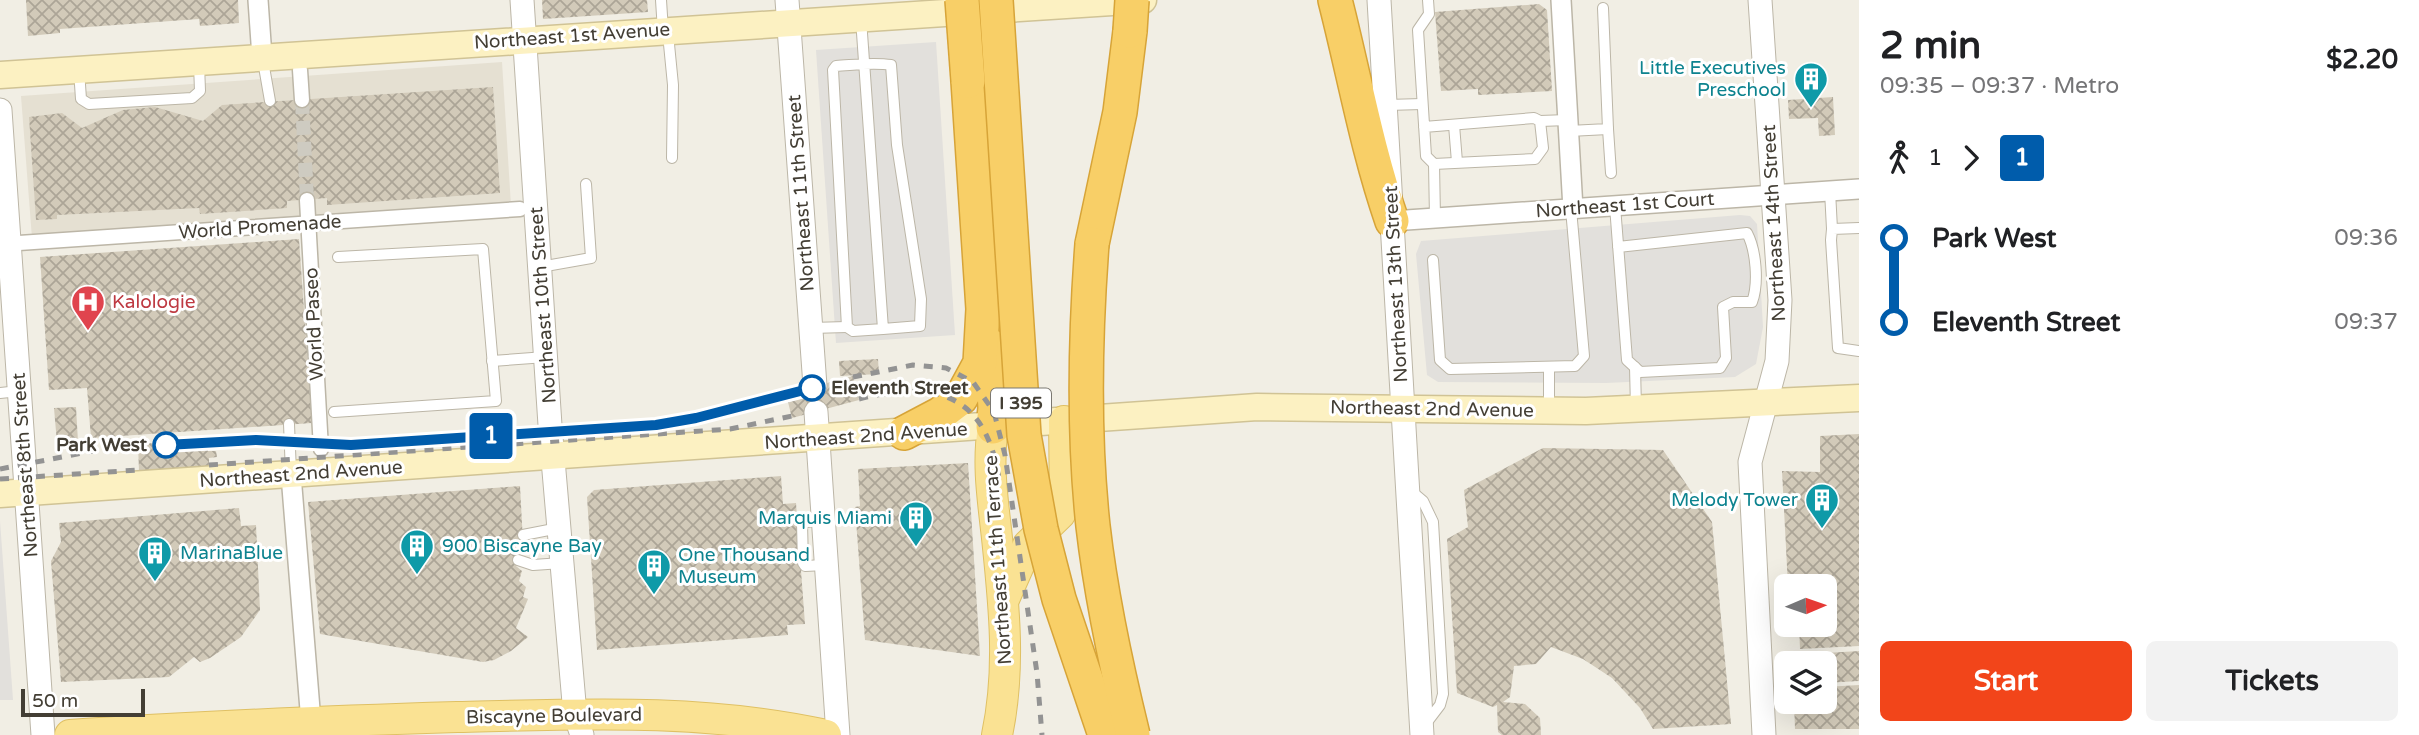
<!DOCTYPE html>
<html lang="en">
<head>
<meta charset="utf-8">
<style>
  body { margin:0; font-family:"Varela Round",sans-serif; background:#f2f2f2; color:#202124; height:100vh; display:flex; flex-direction:column; font-size:26px; white-space:nowrap }
  * { box-sizing:border-box; margin:0 }
  p { font-size:23px; color:#757577 }
  .icon { flex:none; width:38px; height:38px; fill:none; stroke:currentColor; stroke-width:2; stroke-linecap:round; stroke-linejoin:round }
  .map { position:relative; flex:1; overflow:hidden }
  .panel { display:flex; flex-direction:column; background:#fff; width:560px }
  .panel>* { flex:none }
  .badge { padding:0 14px; border-radius:5px; font-size:24px; line-height:46px }
  .needle { width:46px; rotate:88deg }
  .controls { position:absolute; left:1774px; top:574px; display:grid; gap:14px }
  .controls a { display:grid; place-items:center; width:63px; height:63px; border-radius:10px; background:#fff; box-shadow:0 7px 28px #0002; font-size:35px }
  .scale { position:absolute; left:21px; bottom:18px; width:124px; box-sizing:border-box; padding-left:7px; border:4px solid #433e34; border-top:0; font-size:19px; line-height:24px; white-space:nowrap; color:#433e34; -webkit-text-stroke:5px #fff; paint-order:stroke }
  .map>.badge { position:absolute; translate:-50% -50%; box-shadow:0 0 0 4px #fff }
  .legs { display:flex; align-items:center; gap:10px; height:77px; padding:0 21px; font-size:23px }
  .legs p { margin-inline-start:auto }
  .summary { display:flex; align-items:center; justify-content:space-between; height:119px; padding:0 21px }
  h1 { font-size:38px; font-weight:700; line-height:52px }
  .button { display:flex; gap:14px; margin-top:auto; padding:14px 21px }
  .button a { flex:1; height:80px; border-radius:10px; background:#f2451a; color:#fff; font-size:28px; font-weight:700; line-height:80px; text-align:center }
  .button a+a { background:#f2f2f2; color:#202124 }
  ul { padding:0 21px; list-style:none }
  li { display:flex; align-items:center; gap:24px; height:84px; font-size:26px }
  li i { display:grid; place-items:center; width:10px; height:100%; margin:0 9px; background:currentColor }
  li i::after { content:''; width:18px; height:18px; margin:-9px; border:5px solid; border-radius:50%; background:#fff }
  li p { margin-inline-start:auto }
  li:first-child i { background:linear-gradient(#0000 50%,currentColor 0) }
  li:last-child i { background:linear-gradient(currentColor 50%,#0000 0) }
  main { display:flex; flex:1; min-height:0 }
  .map>svg:first-child { display:block }
</style>
</head>
<body>
<main>
<div class="map">
<svg width="1859" height="735" viewBox="0 0 1859 735">
  <defs>
    <pattern id="building-cross-hatch" width="8" height="8" patternUnits="userSpaceOnUse" patternTransform="scale(1.75)"><rect width="8" height="8" fill="#d2cab9"/><path d="M0 0l8 8M0 8l8-8" fill="none" stroke="#aca597"/></pattern>
  </defs>
  <rect width="100%" height="100%" fill="#f1eee4"/>
  <polygon fill="#e5e0d2" points="502,62 511,206 32,238 21,96"/>
  <g fill="#e2e0dc">
    <polygon points="936,42 955,335 836,343 816,50"/>
    <polygon points="1740,215 1750,216 1757,224 1763,327 1756,364 1735,377 1606,383 1438,382 1427,375 1416,254 1421,241"/>
    <polygon points="0,521 13,700 0,700"/>
  </g>
  <g fill="url(#building-cross-hatch)">
    <polygon points="26,0 238,0 239,23 200,26 199,19 60,29 60,33 28,36"/>
    <polygon points="542,0 647,0 648,12 543,19"/>
    <polygon points="1539,4 1547,10 1552,91 1478,95 1478,89 1441,91 1435,12"/>
    <polygon points="493,87 500,193 327,205 327,198 287,201 287,208 200,214 199,208 57,215 57,219 36,220 29,117 62,113 82,128 123,110 155,107 203,121 222,105"/>
    <polygon points="1833,97 1835,135 1819,136 1818,118 1789,119 1788,100"/>
    <polygon points="299,239 312,423 91,438 87,388 49,390 40,257"/>
    <polygon points="878,359 879,374 840,376 839,361"/>
    <polygon points="853,376 859,400 792,418 786,394"/>
    <polygon points="76,407 78,442 57,443 54,408"/>
    <polygon points="1859,434 1859,646 1800,649 1799,625 1825,625 1825,586 1788,586 1782,471 1820,472 1820,436"/>
    <polygon points="207,439 208,451 216,451 217,457 209,458 209,466 139,471 138,444"/>
    <polygon points="1543,448 1663,450 1712,522 1731,724 1653,729 1640,708 1612,678 1583,659 1551,647 1536,664 1514,666 1510,697 1503,702 1525,704 1540,718 1541,735 1502,735 1498,732 1497,705 1493,707 1457,693 1447,539 1468,527 1464,490"/>
    <polygon points="968,463 980,656 865,640 855,507 860,506 858,469"/>
    <polygon points="781,476 783,504 796,503 805,624 787,625 788,635 597,650 587,497 594,490"/>
    <polygon points="520,486 523,542 516,566 522,571 519,581 526,587 523,597 528,599 516,628 528,637 511,651 494,660 483,662 320,634 308,502"/>
    <polygon points="239,508 241,526 256,525 260,610 241,637 210,658 200,662 194,657 169,677 61,682 51,561 61,542 59,523"/>
    <polygon points="1859,651 1859,681 1825,683 1825,663 1794,663 1793,655"/>
    <polygon points="1859,685 1859,729 1795,729 1794,702 1825,702 1825,687"/>
  </g>
  <g fill="none" stroke-linecap="round" stroke-linejoin="round">
    <polyline stroke="#cecbc1" stroke-width="14" stroke-dasharray="14 7" stroke-linecap="butt" points="302,100 307,200"/>
    <g stroke="#bcb6a7" stroke-width="12">
      <g id="service">
        <polyline points="661,0 663,31"/>
        <path d="M 861,19 L 883,329 L 853,331 L 847,327 L 833,70 L 836,66 C 854,65 873,62 891,65 L 897,145 L 921,299 L 920,326 L 883,329"/>
        <polyline points="668,34 673,85 672,158"/>
        <polyline points="263,61 270,101"/>
        <polyline points="79,70 81,99 89,104 192,98 200,91 199,64"/>
        <polyline points="1387,105 1422,104"/>
        <polyline points="1540,121 1568,120"/>
        <polyline points="1454,125 1457,162"/>
        <polyline points="1424,127 1534,118 1540,121 1543,148 1535,159 1434,164 1426,156 1418,30 1429,14 1428,0"/>
        <polyline points="1608,129 1611,173"/>
        <polyline points="1569,131 1608,129 1603,8"/>
        <polyline points="1434,164 1435,218"/>
        <polyline points="1830,191 1832,229"/>
        <path d="M 1615,206 L 1627,360 L 1640,372 L 1720,368 L 1726,358 L 1723,307 L 1733,302 L 1752,302 C 1759,283 1756,250 1747,233 L 1618,247"/>
        <polyline points="1859,228 1832,229 1831,240 1838,348 1859,351"/>
        <polyline points="1433,260 1440,360 1450,369 1575,366 1584,356 1571,209"/>
        <polyline points="540,267 591,258 586,184"/>
        <polyline points="811,328 847,327"/>
        <polyline points="492,361 546,357"/>
        <polyline points="1549,367 1549,408"/>
        <polyline points="1635,367 1636,408"/>
        <polyline points="0,393 19,391"/>
        <polyline points="334,412 496,401 483,249 338,257"/>
        <polyline points="289,424 291,473"/>
        <polyline points="1410,490 1423,501 1433,522 1443,694 1440,705 1424,726"/>
        <polyline points="822,519 802,523 803,563 805,566 825,565"/>
        <polyline points="523,535 559,528"/>
        <polyline points="518,560 533,565 562,563"/>
      </g>
    </g>
    <g stroke="#bcb6a7" stroke-width="17">
      <g id="pedestrian">
        <polyline points="300,70 302,100"/>
        <polyline points="307,200 321,449"/>
        <polyline points="4,244 520,209"/>
      </g>
    </g>
    <g stroke="#bcb6a7" stroke-width="22">
      <g id="minor">
        <polyline points="258,0 262,57"/>
        <polyline points="1561,0 1573,209"/>
        <polyline points="1392,221 1859,189"/>
        <polyline points="291,475 311,722"/>
      </g>
    </g>
    <g stroke="#bcb6a7" stroke-width="25">
      <g id="tertiary">
        <polyline points="522,0 550,425 575,714 582,735"/>
        <polyline points="787,0 815,386"/>
        <polyline points="1379,0 1422,735"/>
        <polyline points="1760,0 1780,300 1777,361 1750,462 1764,735"/>
        <polyline points="0,110 43,735"/>
        <polyline points="816,412 838,735"/>
      </g>
    </g>
    <g stroke="#d0c395" stroke-width="29">
      <g id="secondary">
        <polyline points="0,75 1143,0"/>
        <polyline points="0,494 1257,407 1586,411 1859,398"/>
      </g>
    </g>
    <g stroke="#dfc064" stroke-width="32">
      <g id="primary">
        <path d="M 993,427 C 987,465 993,501 997,538 C 1004,605 1011,669 997,735"/>
        <polyline points="1005,597 1028,545 1060,514 1065,504 1064,421"/>
        <path d="M 70,735 C 199,726 328,721 457,717 C 581,714 703,708 826,735"/>
      </g>
    </g>
    <g stroke="#d7a438" stroke-width="36">
      <g id="motorway">
        <path d="M 1335,0 C 1354,74 1367,149 1392,221"/>
        <polyline points="1092,244 1120,112 1130,31"/>
        <polyline points="991,346 995,408 993,427"/>
        <polyline points="904,433 940,414 961,398 980,363 983,309 968,81"/>
      </g>
    </g>
    <use href="#service" stroke="#fff" stroke-width="10"/>
    <use href="#pedestrian" stroke="#fff" stroke-width="14"/>
    <use href="#minor" stroke="#fff" stroke-width="19"/>
    <use href="#tertiary" stroke="#fff" stroke-width="23"/>
    <use href="#secondary" stroke="#fcf1c2" stroke-width="26"/>
    <use href="#primary" stroke="#fae293" stroke-width="30"/>
    <use href="#motorway" stroke="#f8cf67" stroke-width="33"/>
    <g stroke="#939393" stroke-width="5" stroke-dasharray="9 9" stroke-linecap="butt">
      <polyline points="853,377 913,365 946,368 973,382 994,412 1005,455 1037,673 1042,735"/>
      <path d="M 859,399 C 935,380 986,393 999,479"/>
      <polyline points="653,425 696,418 786,395"/>
      <polyline points="208,442 256,440 357,445"/>
      <polyline points="209,465 730,429 792,416"/>
      <polyline points="0,469 93,451 138,447"/>
      <polyline points="0,479 139,470"/>
    </g>
    <g stroke="#d7a438" stroke-width="36" stroke-linecap="butt">
      <g id="motorway-bridge">
        <polyline points="962,0 968,81"/>
        <polyline points="996,0 1024,435 1041,529 1059,599 1105,735"/>
        <polyline points="1130,31 1132,0"/>
        <path d="M 1092,244 C 1085,337 1083,433 1093,526 C 1101,596 1116,666 1133,735"/>
      </g>
    </g>
    <use href="#motorway-bridge" stroke="#f8cf67" stroke-width="33"/>
  </g>
  <g fill="none" stroke-linecap="round" stroke-linejoin="round">
    <g stroke="#fff" stroke-width="16">
      <polyline id="line-1" points="166,445 256,440 351,445 656,425 696,418 812,388"/>
    </g>
    <use href="#line-1" stroke="#005cab" stroke-width="10"/>
  </g>
  <defs>
    <g id="building-pin" transform="scale(1.75)"><path d="M0 17L-7.5 6A9.5 9.5 0 1 1 7.5 6Z" fill="#0f9aa8" stroke="#fff"/><path d="M-4-6H4V6H1V3H-1V6H-4ZM-2.5-4.3h1.7v1.8h-1.7ZM.8-4.3h1.7v1.8H.8ZM-2.5-1h1.7V.8h-1.7ZM.8-1h1.7V.8H.8Z" fill="#fff"/></g>
    <g id="hospital-pin" transform="scale(1.75)"><path d="M0 17L-7.5 6A9.5 9.5 0 1 1 7.5 6Z" fill="#e0444e" stroke="#fff"/><path d="M-5-5h3v3.5h4V-5h3V5h-3V1.5h-4V5h-3Z" fill="#fff"/></g>
  </defs>
  <g fill-rule="evenodd">
    <use href="#building-pin" x="1811" y="79"/>
    <use href="#hospital-pin" x="88" y="302"/>
    <use href="#building-pin" x="1822" y="500"/>
    <use href="#building-pin" x="916" y="518"/>
    <use href="#building-pin" x="417" y="546"/>
    <use href="#building-pin" x="155" y="553"/>
    <use href="#building-pin" x="654" y="566"/>
  </g>
  <g fill="#fff" stroke="#005cab" stroke-width="3.5">
    <circle cx="812" cy="388" r="12"/>
    <circle cx="166" cy="445" r="12"/>
  </g>
  <g text-anchor="middle" dominant-baseline="central" stroke-width="6" stroke-linejoin="round" paint-order="stroke">
    <rect fill="#fff" stroke="#7b7871" stroke-width="2" x="991" y="388.5" width="60" height="29" rx="5"/>
    <g font-size="18" font-weight="bold" fill="#433e34">
      <text x="1021" y="403">I 395</text>
    </g>
    <g font-size="19" fill="#433e34" stroke="#fff">
      <text transform="translate(572 36) rotate(-4)">Northeast 1st Avenue</text>
      <text transform="translate(801 193) rotate(-94)">Northeast 11th Street</text>
      <text transform="translate(1625 205) rotate(-4)">Northeast 1st Court</text>
      <text transform="translate(1774 223) rotate(-93)">Northeast 14th Street</text>
      <text transform="translate(260 227) rotate(-4)">World Promenade</text>
      <text transform="translate(1396 284) rotate(-93)">Northeast 13th Street</text>
      <text transform="translate(543 305) rotate(-94)">Northeast 10th Street</text>
      <text transform="translate(314 324) rotate(-93)">World Paseo</text>
      <text transform="translate(1432 409) rotate(1)">Northeast 2nd Avenue</text>
      <text transform="translate(866 436) rotate(-4)">Northeast 2nd Avenue</text>
      <text transform="translate(25 465) rotate(-94)">Northeast 8th Street</text>
      <text transform="translate(301 474) rotate(-4)">Northeast 2nd Avenue</text>
      <text transform="translate(998 560) rotate(-94)">Northeast 11th Terrace</text>
      <text transform="translate(554 716) rotate(-1)">Biscayne Boulevard</text>
    </g>
    <g font-size="19" fill="#0d838f" stroke="#fff" text-anchor="end">
      <text x="1786" y="68">Little Executives<tspan x="1786" dy="22">Preschool</tspan></text>
      <text x="1798" y="500">Melody Tower</text>
      <text x="892" y="518">Marquis Miami</text>
      <text x="442" y="546" text-anchor="start">900 Biscayne Bay</text>
      <text x="180" y="553" text-anchor="start">MarinaBlue</text>
      <text x="678" y="555" text-anchor="start">One Thousand<tspan x="678" dy="22">Museum</tspan></text>
    </g>
    <g font-size="19" fill="#be3a42" stroke="#fff" text-anchor="start">
      <text x="112" y="302">Kalologie</text>
    </g>
    <g font-size="19" font-weight="bold" fill="#433e34" stroke="#fff" text-anchor="start">
      <text x="831" y="388">Eleventh Street</text>
      <text x="147" y="445" text-anchor="end">Park West</text>
    </g>
  </g>
</svg>
<div class="controls">
<a><svg class="needle" viewBox="-14 -14 28 28"><path d="M0-13l5 13h-10z" fill="#e53935"/><path d="M0 13l5-13h-10z" fill="#757577"/></svg></a>
<a><svg class="icon" aria-label="layers" viewBox="0 0 24 24"><path d="M12 4l9 5-9 5-9-5zM3 14l9 5 9-5"/></svg></a>
</div>
<div class="scale">50 m</div>
<b class="badge" style="left:491px;top:436px;background:#005cab;color:#fff">1</b>
</div>
<section class="panel">
<div class="summary"><div><h1>2 min</h1><p>09:35 – 09:37 · Metro</p></div><b>$2.20</b></div>
<div class="legs"><svg class="icon" aria-label="walk" viewBox="0 0 24 24"><circle cx="13" cy="4" r="2"/><path d="M13 8l-2 6 4 7M11 14l-3 7M7 12l3-4h3l4 4"/></svg>1<svg class="icon" aria-label="forward" viewBox="0 0 24 24"><path d="M9 5l7 7-7 7"/></svg><b class="badge" style="background:#005cab;color:#fff">1</b></div>
<ul>
<li><i style="color:#005cab"></i><b>Park West</b><p>09:36</p></li>
<li><i style="color:#005cab"></i><b>Eleventh Street</b><p>09:37</p></li>
</ul>
<div class="button"><a>Start</a><a>Tickets</a></div>
</section>
</main>
</body>
</html>
